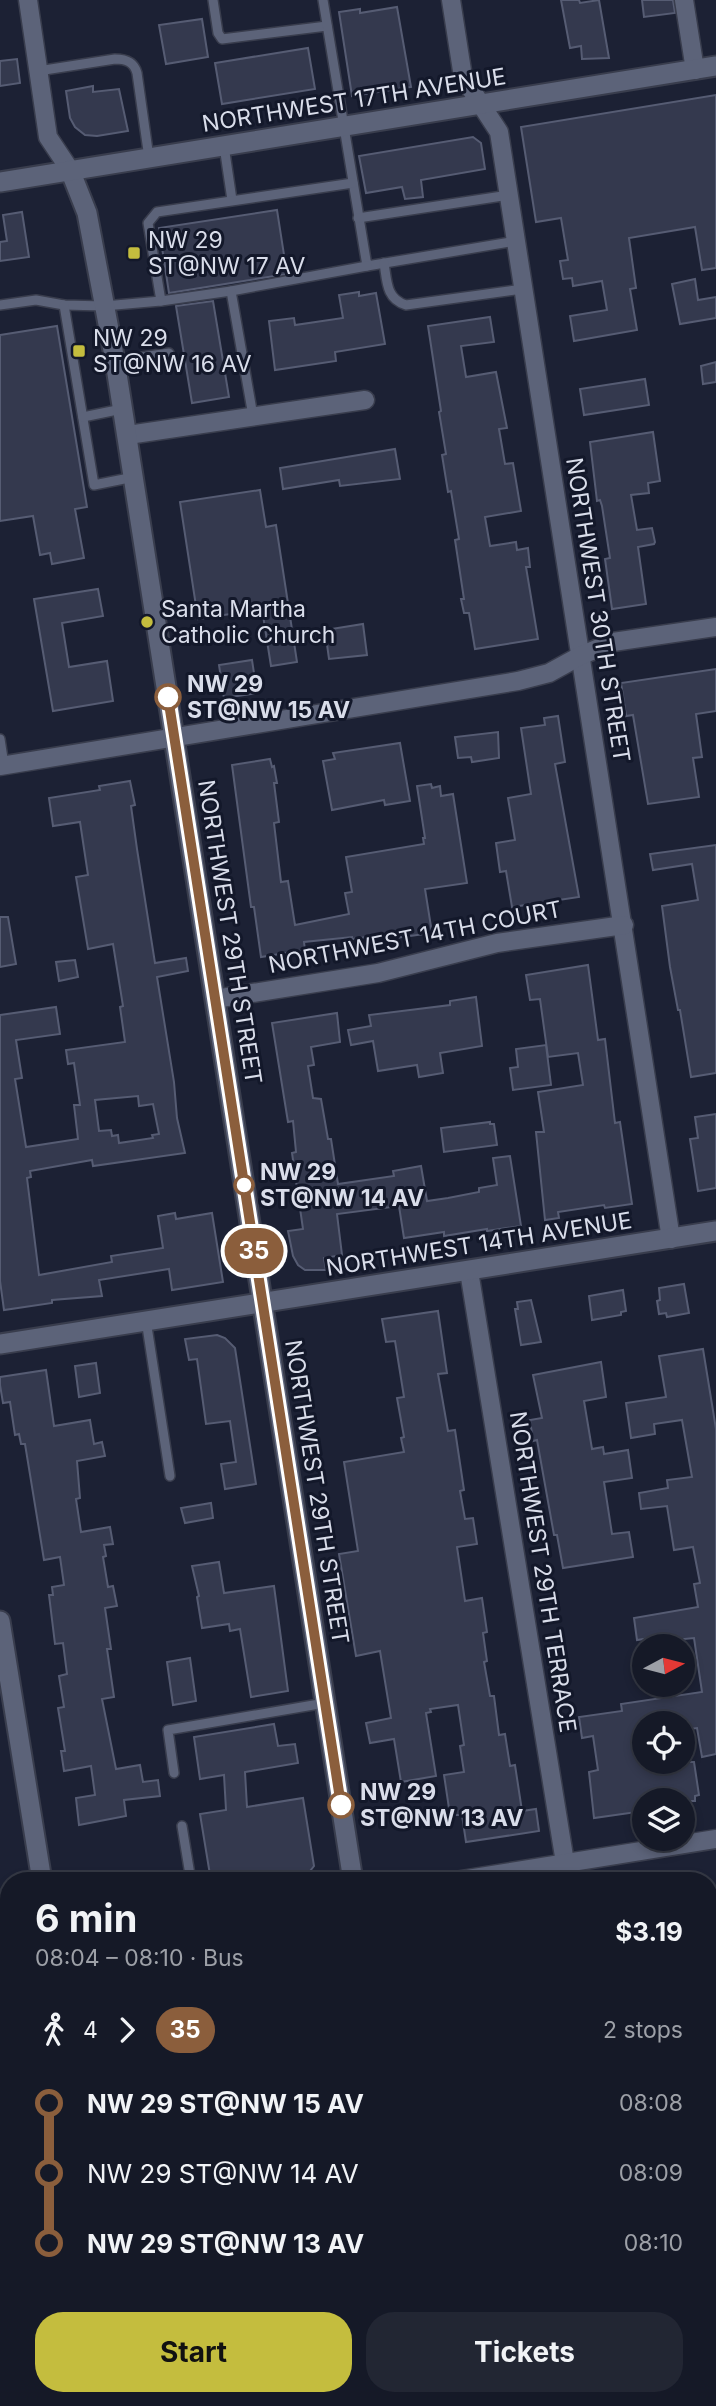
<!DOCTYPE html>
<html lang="en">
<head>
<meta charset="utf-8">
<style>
  body { margin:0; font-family:Inter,sans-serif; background:#222633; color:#f1f3f6; height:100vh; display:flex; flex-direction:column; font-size:26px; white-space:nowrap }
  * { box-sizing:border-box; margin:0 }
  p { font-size:23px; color:#9da0a7 }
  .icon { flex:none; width:38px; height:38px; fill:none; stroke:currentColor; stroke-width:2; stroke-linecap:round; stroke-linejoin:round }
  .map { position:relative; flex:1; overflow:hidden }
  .sheet { position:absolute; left:0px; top:1872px; width:718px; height:534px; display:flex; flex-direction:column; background:#151927; border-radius:28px 28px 0 0; box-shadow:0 4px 10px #0003,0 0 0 2px #343844 }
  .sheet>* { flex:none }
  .badge { padding:0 14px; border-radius:23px; font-size:24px; line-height:46px }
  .needle { width:46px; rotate:83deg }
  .tools { position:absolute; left:632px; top:1634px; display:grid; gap:14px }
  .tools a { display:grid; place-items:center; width:63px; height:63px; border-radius:50%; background:#151927; box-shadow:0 4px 10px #0003,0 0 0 2px #343844; font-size:35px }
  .map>.badge { position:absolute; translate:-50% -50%; box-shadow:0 0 0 4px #fff }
  .legs { display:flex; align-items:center; gap:10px; height:77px; padding:0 35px; font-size:23px }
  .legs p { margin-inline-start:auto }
  .head { display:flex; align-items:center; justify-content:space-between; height:119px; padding:0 35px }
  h1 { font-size:38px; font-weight:700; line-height:52px }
  .action { display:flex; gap:14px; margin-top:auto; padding:14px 35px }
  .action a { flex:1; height:80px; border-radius:28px; background:#c4bd3e; color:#111; font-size:28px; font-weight:700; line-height:80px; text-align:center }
  .action a+a { background:#222633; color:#f1f3f6 }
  ul { padding:0 35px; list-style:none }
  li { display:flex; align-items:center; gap:24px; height:70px; font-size:26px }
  li i { display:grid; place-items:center; width:10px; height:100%; margin:0 9px; background:currentColor }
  li i::after { content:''; width:18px; height:18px; margin:-9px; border:5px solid; border-radius:50%; background:#151927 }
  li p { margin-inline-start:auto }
  li:first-child i { background:linear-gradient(#0000 50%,currentColor 0) }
  li:last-child i { background:linear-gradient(currentColor 50%,#0000 0) }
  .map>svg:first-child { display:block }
</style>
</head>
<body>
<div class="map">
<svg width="716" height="2406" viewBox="0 0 716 2406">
  <rect width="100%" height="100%" fill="#1c2134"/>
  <g fill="#34394e" stroke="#565c73" stroke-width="2" fill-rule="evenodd">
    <polygon points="561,0 579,0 580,3 599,0 609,58 582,59 581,46 570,48"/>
    <polygon points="642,0 673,0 675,13 644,17"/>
    <polygon points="397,7 411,87 352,96 339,12 360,9 360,13"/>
    <polygon points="202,19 208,57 166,64 159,25"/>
    <polygon points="308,48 315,89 222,104 215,63"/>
    <polygon points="17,59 20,83 0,86 0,61"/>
    <polygon points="93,86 93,92 119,89 128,131 97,136 85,135 75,127 70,118 66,91"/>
    <polygon points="716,95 716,268 702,270 695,227 629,238 636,288 630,289 637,330 574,341 570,316 607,310 602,281 573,286 572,278 563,279 560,261 568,260 561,218 536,222 521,127"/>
    <polygon points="473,137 481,143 485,169 421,180 423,197 405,199 402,187 366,193 359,156"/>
    <polygon points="277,210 287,274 169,293 159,228"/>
    <polygon points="22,212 29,257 0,261 0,242 7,241 3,215"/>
    <polygon points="695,279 698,300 716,297 716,318 680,324 672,284"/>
    <polygon points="359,292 359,296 376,293 385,344 335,352 336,361 275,370 269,321 294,318 295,325 343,318 339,295"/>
    <polygon points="213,301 229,397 192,403 176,306"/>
    <polygon points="490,317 494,342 461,346 466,377 496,372 507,428 499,429 505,464 513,463 521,511 485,517 490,546 516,542 517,550 528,548 530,567 526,567 538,639 475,649 469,613 464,613 461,599 464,599 455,540 459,539 451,491 448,492 442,455 446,454 439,412 441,411 428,326"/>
    <polygon points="57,326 87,507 75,509 84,558 52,564 50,553 40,555 33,516 0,521 0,335"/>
    <polygon points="716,362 716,382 703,384 701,366"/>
    <polygon points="645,379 649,405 584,415 580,389"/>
    <polygon points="653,432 660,481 648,483 649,493 631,495 637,530 652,528 655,542 654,544 638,547 646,604 612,609 605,559 610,558 602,506 600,500 597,501 590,442"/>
    <polygon points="395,449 400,479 340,486 339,480 283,489 280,468"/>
    <polygon points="260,490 266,527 276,525 297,662 271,666 262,609 198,619 180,502"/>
    <polygon points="98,589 103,616 62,623 69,667 107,661 113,701 53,711 34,599"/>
    <polygon points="363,624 367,655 329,659 325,630"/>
    <polygon points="252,660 257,693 224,698 219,665"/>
    <polygon points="716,669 716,711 696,714 702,757 693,758 699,797 648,804 633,715 626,716 621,683"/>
    <polygon points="558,716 565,762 555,764 579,897 512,907 506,871 500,872 496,843 515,840 508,798 531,794 521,728 545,725 544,718"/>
    <polygon points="498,732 499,758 472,762 471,757 458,758 455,737"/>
    <polygon points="400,743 410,801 385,805 384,800 332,810 323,761 335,759 333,753"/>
    <polygon points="270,759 272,767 274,766 277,783 274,783 279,822 274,823 281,882 288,881 295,925 349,914 345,893 352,892 346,857 424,844 423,838 425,838 417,786 431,784 432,788 440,786 441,796 453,794 467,883 425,889 432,933 367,942 367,937 352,939 352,937 304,942 305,950 261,957 254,907 251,907 232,765"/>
    <path d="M 130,781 L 135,805 L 131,806 L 137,849 L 155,963 L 186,958 L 188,971 L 157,977 L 174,1082 L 177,1118 L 185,1153 L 93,1166 L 92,1160 L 30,1171 L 31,1177 L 27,1178 L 39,1275 L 112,1262 L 111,1256 L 163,1248 L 158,1216 L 175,1213 L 176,1219 L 212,1213 L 223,1282 L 172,1290 L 169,1269 L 99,1280 L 102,1296 L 52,1300 L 52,1303 L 4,1310 L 0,1281 L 0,1015 L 56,1007 L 60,1034 L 16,1040 L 22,1078 L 15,1079 L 26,1147 L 78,1139 L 74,1105 L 80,1105 L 74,1063 L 68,1064 L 66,1050 L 125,1042 L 120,1007 L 123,1006 L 113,944 L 88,949 L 76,877 L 88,875 L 80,822 L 53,826 L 49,798 L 100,790 L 99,786 ZM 138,1096 L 139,1106 L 153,1104 L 159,1134 L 152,1135 L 153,1138 L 119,1143 L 118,1135 L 112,1136 L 111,1130 L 99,1131 L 95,1100 Z"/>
    <polygon points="716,845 716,1073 691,1077 680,1010 678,1010 670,967 662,906 698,900 692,864 653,870 650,854"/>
    <polygon points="0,917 8,917 16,964 0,967"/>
    <polygon points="75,960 78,977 59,981 56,962"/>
    <polygon points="588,965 598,1040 605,1039 615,1123 620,1122 632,1204 605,1208 604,1205 558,1212 559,1218 545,1220 536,1132 544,1132 538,1092 583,1085 578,1053 548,1057 540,999 530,1000 526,975"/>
    <polygon points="476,997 482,1046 440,1053 443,1073 419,1077 417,1065 378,1071 373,1041 351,1045 348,1030 371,1026 369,1015 450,1005 450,1001"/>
    <polygon points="337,1013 340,1042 311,1047 314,1065 308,1066 313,1098 321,1099 328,1139 331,1139 338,1184 394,1176 393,1171 421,1166 427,1201 448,1198 479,1192 479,1188 497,1185 493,1158 510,1156 521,1226 487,1231 487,1229 444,1236 444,1232 404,1238 399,1206 337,1214 342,1255 324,1258 326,1270 305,1270 298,1265 293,1256 288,1231 303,1229 292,1153 296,1152 293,1121 288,1122 272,1023"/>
    <polygon points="546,1045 551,1085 513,1090 510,1068 518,1067 516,1049"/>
    <polygon points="716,1114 716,1188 698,1191 690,1139 698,1138 695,1117"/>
    <polygon points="490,1122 490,1124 494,1124 497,1145 444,1152 441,1128"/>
    <polygon points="684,1284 689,1313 667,1317 666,1313 659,1314 657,1301 660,1300 659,1288"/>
    <polygon points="623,1290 626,1311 621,1312 621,1315 592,1320 589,1296"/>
    <polygon points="531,1300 541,1342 521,1345 515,1309 518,1309 517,1302"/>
    <polygon points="438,1311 447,1373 438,1374 448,1431 455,1430 464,1490 460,1491 465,1519 473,1518 477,1544 457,1547 465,1601 482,1598 487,1632 483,1633 487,1661 484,1662 490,1696 494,1696 499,1735 505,1734 510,1766 515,1765 522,1811 536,1809 539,1831 466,1842 462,1815 450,1815 444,1775 464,1772 460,1746 464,1745 458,1705 430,1709 431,1712 426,1713 436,1776 401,1782 394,1739 370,1743 366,1723 391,1718 380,1651 356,1656 339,1554 358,1551 344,1462 404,1452 401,1438 404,1437 397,1398 404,1397 395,1341 386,1342 382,1319"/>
    <polygon points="217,1335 225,1338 235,1348 256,1484 225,1489 221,1464 236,1462 230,1421 206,1424 197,1359 189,1360 185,1339"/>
    <polygon points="703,1349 716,1429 716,1754 702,1757 697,1728 682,1730 682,1724 644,1724 644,1762 694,1762 699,1795 695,1796 695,1801 644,1801 644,1811 594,1818 589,1772 598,1770 593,1736 582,1738 579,1717 622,1711 621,1704 702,1692 694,1638 674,1640 673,1637 664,1639 664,1636 637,1640 634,1618 698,1607 694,1584 700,1583 693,1547 674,1550 667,1506 641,1509 639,1493 668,1488 667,1480 692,1477 682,1420 654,1424 655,1434 631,1438 626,1403 666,1397 659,1356"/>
    <polygon points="601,1362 606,1397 584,1401 592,1449 603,1447 604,1454 628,1450 632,1478 604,1482 612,1534 629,1532 633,1557 563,1568 557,1535 554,1535 537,1440 533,1441 530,1420 542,1418 533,1375"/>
    <polygon points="96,1363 100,1393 79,1397 75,1366"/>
    <polygon points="46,1370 54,1426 90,1420 94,1444 102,1442 105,1456 77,1461 80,1498 76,1499 81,1532 110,1527 113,1544 104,1545 106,1556 103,1557 108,1587 113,1586 117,1606 105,1608 111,1649 107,1649 114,1697 102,1699 116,1769 140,1765 143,1782 158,1780 160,1796 124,1800 126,1816 79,1825 76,1798 95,1795 91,1766 64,1771 61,1751 65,1751 58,1708 64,1707 59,1676 67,1674 63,1643 55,1644 49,1595 53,1595 52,1587 64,1585 60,1557 44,1560 25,1444 21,1444 19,1434 15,1435 10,1402 3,1403 0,1385 0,1377"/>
    <polygon points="211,1503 213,1518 185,1523 181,1508"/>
    <polygon points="219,1562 224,1593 274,1586 288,1691 251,1697 240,1629 230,1631 229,1624 202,1628 197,1597 199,1596 192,1566"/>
    <polygon points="190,1658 196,1701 173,1705 167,1662"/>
    <polygon points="274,1724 278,1746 295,1744 298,1763 245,1772 247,1807 303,1798 314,1866 302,1881 211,1881 200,1814 226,1810 224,1775 200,1779 194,1737"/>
  </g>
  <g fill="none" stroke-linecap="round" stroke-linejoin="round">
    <g stroke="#393d4d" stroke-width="12">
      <g id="service">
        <polyline points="213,0 218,33 222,39 327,26"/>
        <polyline points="323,0 367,266 516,241"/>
        <path d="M 38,71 L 115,59 C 126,59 134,62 137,73 L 149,158"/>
        <polyline points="224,146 232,200"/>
        <polyline points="353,183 157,212 148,223 161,301 231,291 367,266"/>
        <polyline points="358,218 509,195"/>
        <path d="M 384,263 C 387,281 386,299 406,305 L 523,289"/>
        <polyline points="231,291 253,416"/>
        <polyline points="0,305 36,300 64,305 104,306 161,301"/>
        <polyline points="64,305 94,485 134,477"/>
        <polyline points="115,361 169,353"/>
        <polyline points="83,417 122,409"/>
        <polyline points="0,739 4,765"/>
        <polyline points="146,1320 170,1476"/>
        <polyline points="174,1773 168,1730 325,1703"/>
        <polyline points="182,1826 191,1881"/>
        <polyline points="184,2398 185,2406"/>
        <polyline points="265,2398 266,2406"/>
        <polyline points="369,2398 370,2406"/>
        <polyline points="150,2406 152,2398"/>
      </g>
    </g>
    <g stroke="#393d4d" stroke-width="21">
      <g id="minor">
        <polyline points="28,0 48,137 70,170"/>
        <polyline points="451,0 463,77 499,132 671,1239"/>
        <polyline points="684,0 695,70"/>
        <polyline points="128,435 365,400"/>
        <polyline points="0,766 518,681 549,673 580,656 613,642 716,627"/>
        <polyline points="215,999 378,973 497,943 624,925"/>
        <polyline points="469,1271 568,1881"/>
        <polyline points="455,1881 716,1839"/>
        <polyline points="0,1953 9,1951"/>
      </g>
    </g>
    <g stroke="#393d4d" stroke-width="23">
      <g id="tertiary">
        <polyline points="70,170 87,213 115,361 353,1881"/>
        <polyline points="0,1344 716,1231"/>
        <polyline points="0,1621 42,1881"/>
        <polyline points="119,2398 120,2406"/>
        <polyline points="435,2398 437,2406"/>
      </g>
    </g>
    <g stroke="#393d4d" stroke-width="23">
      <g id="secondary">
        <polyline points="0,182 716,66"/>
        <polyline points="709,2384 716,2383"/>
        <polyline points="572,2406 625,2398"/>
        <polyline points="644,2406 651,2398"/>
        <polyline points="698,2406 716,2398"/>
      </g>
    </g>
    <use href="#service" stroke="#5c6379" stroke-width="9"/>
    <use href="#minor" stroke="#5c6379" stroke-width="18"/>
    <use href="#tertiary" stroke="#5c6379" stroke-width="19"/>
    <use href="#secondary" stroke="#5c6379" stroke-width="19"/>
  </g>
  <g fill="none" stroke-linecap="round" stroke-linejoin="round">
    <g stroke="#fff" stroke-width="16">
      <polyline id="line-1" points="168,697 341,1805"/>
    </g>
    <use href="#line-1" stroke="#8b5e3c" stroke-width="10"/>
  </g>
  <g fill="#c4bd3e" stroke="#13182a" stroke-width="2.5">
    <rect x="127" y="246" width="14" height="14" rx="3.5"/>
    <rect x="72" y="344" width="14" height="14" rx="3.5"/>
    <circle cx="147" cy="622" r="7"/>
  </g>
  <g fill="#fff" stroke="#8b5e3c" stroke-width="3.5">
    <circle cx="168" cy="697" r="12"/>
    <circle cx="244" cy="1185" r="9"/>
    <circle cx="341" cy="1805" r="12"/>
  </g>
  <g text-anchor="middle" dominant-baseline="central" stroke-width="6" stroke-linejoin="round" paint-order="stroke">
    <g font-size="23" fill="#d9ddea" stroke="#13182a">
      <text transform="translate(354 100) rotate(-9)">NORTHWEST 17TH AVENUE</text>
      <text transform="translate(598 610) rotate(81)">NORTHWEST 30TH STREET</text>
      <text transform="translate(230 932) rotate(81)">NORTHWEST 29TH STREET</text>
      <text transform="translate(415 937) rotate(-11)">NORTHWEST 14TH COURT</text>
      <text transform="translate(479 1244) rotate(-9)">NORTHWEST 14TH AVENUE</text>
      <text transform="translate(317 1492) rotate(81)">NORTHWEST 29TH STREET</text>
      <text transform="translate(543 1572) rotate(81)">NORTHWEST 29TH TERRACE</text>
    </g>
    <g font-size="23" fill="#d9ddea" stroke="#13182a" text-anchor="start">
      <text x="148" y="240">NW 29<tspan x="148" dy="26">ST@NW 17 AV</tspan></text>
      <text x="93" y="338">NW 29<tspan x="93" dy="26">ST@NW 16 AV</tspan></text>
      <text x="161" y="609">Santa Martha<tspan x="161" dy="26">Catholic Church</tspan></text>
    </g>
    <g font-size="23" font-weight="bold" fill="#d9ddea" stroke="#13182a" text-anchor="start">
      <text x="187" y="684">NW 29<tspan x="187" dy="26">ST@NW 15 AV</tspan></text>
      <text x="260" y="1172">NW 29<tspan x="260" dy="26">ST@NW 14 AV</tspan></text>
      <text x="360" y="1792">NW 29<tspan x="360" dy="26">ST@NW 13 AV</tspan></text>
    </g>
  </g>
</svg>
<div class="tools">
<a><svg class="needle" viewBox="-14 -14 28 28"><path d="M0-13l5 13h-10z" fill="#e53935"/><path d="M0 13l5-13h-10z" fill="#9da0a7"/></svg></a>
<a><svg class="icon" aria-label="locate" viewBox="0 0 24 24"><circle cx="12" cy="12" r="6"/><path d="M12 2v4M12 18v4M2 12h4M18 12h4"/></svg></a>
<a><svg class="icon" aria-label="layers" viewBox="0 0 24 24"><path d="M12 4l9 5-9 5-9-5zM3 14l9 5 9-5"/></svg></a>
</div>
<b class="badge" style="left:254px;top:1251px;background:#8b5e3c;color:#fff">35</b>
<section class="sheet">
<div class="head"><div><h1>6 min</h1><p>08:04 – 08:10 · Bus</p></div><b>$3.19</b></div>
<div class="legs"><svg class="icon" aria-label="walk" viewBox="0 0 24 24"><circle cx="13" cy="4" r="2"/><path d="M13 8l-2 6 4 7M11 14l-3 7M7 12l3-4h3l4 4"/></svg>4<svg class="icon" aria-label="forward" viewBox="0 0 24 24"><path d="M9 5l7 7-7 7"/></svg><b class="badge" style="background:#8b5e3c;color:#fff">35</b><p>2 stops</p></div>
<ul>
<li><i style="color:#8b5e3c"></i><b>NW 29 ST@NW 15 AV</b><p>08:08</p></li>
<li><i style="color:#8b5e3c"></i><span>NW 29 ST@NW 14 AV</span><p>08:09</p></li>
<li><i style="color:#8b5e3c"></i><b>NW 29 ST@NW 13 AV</b><p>08:10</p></li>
</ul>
<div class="action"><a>Start</a><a>Tickets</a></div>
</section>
</div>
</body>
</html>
